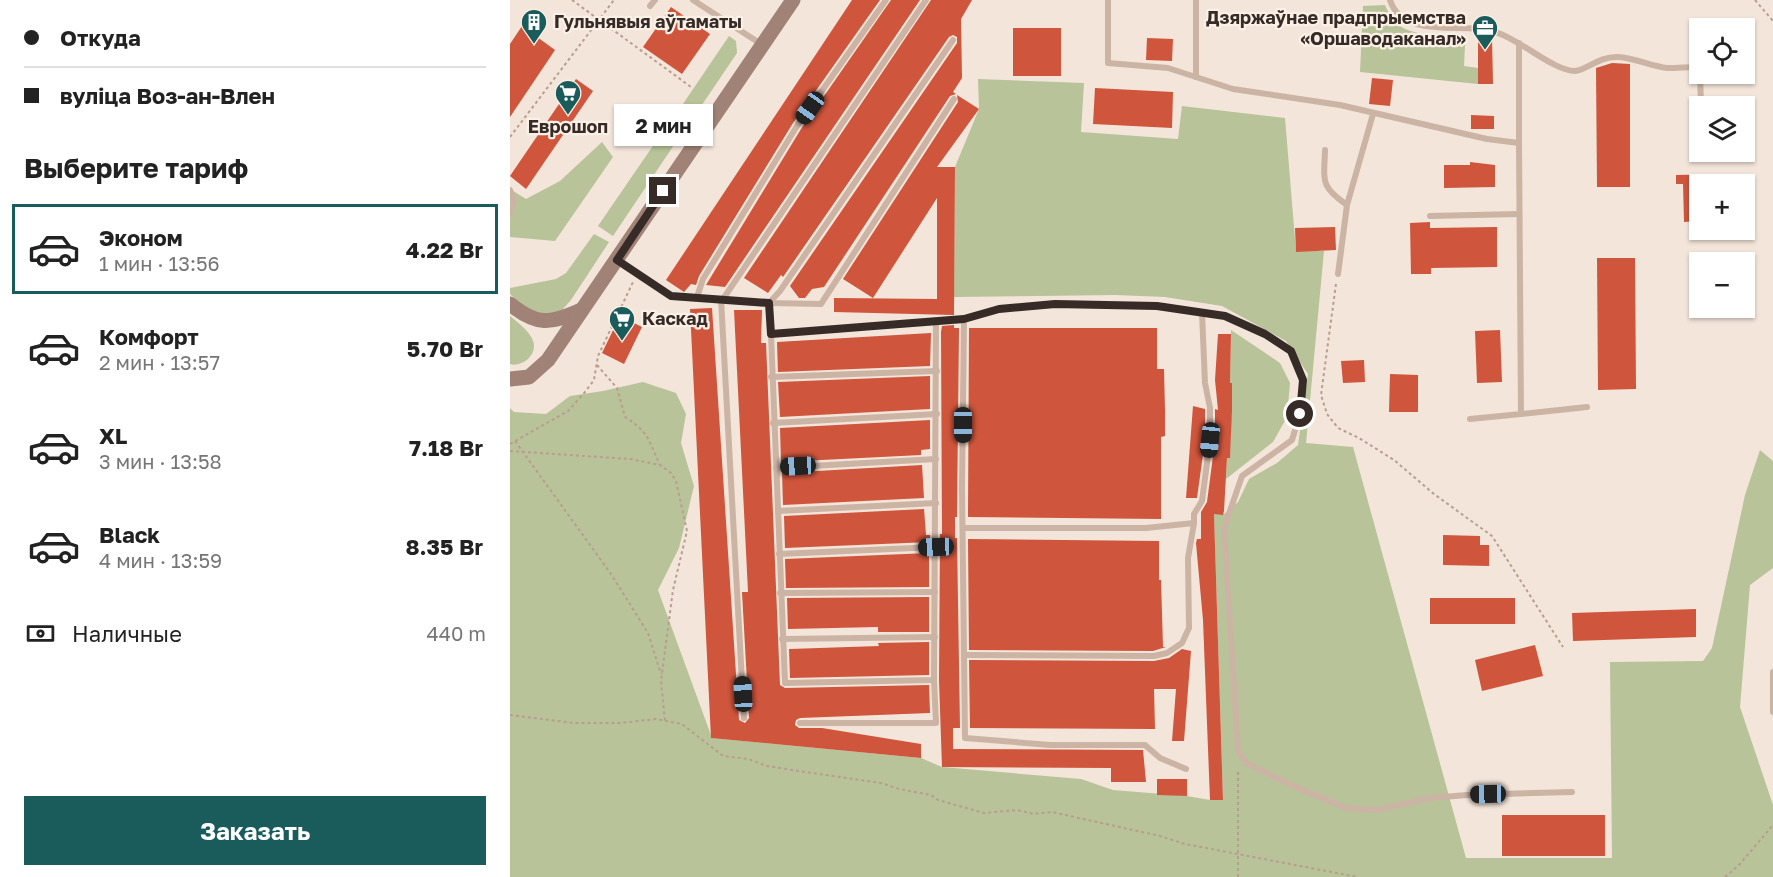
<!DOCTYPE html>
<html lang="ru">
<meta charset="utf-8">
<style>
body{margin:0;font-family:"Golos Text",sans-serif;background:#f6f6f6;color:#222;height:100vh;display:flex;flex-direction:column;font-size:22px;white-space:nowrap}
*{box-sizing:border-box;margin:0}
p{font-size:20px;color:#767676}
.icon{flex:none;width:33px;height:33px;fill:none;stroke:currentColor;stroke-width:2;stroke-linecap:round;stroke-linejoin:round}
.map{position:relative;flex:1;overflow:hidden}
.side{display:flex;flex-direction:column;background:#fff;width:510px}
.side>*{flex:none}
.guide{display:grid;align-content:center;height:132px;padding:0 24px;background:#fff}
.buttons{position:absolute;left:1179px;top:18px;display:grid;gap:12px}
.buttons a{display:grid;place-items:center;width:66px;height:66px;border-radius:0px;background:#fff;box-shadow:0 2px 4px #0004;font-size:30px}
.end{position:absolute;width:27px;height:27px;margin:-14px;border:8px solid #372b27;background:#fff;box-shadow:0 0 0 3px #fff}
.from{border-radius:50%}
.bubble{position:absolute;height:42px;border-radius:0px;background:#fff;box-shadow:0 2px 4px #0004;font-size:20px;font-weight:700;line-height:42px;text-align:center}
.car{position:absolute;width:18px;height:36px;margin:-18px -9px;border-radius:8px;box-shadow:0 0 4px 2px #0007;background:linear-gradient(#222 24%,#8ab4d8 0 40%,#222 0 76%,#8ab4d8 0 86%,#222 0)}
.guide b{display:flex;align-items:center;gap:21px;height:57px;font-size:22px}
.guide b+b{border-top:2px solid #e0e0e0}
.guide i{width:15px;height:15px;background:#222}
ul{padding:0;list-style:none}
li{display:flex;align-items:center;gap:18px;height:90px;margin:0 12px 9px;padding:0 12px;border:3px solid transparent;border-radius:0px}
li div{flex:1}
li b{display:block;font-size:22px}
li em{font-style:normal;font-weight:700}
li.active{border-color:#195c5b}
li>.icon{width:54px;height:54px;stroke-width:1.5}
h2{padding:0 24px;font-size:27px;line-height:72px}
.pay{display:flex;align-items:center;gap:15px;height:66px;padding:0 24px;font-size:22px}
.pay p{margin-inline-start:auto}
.cta{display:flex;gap:12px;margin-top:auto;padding:12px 24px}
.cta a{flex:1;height:69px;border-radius:0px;background:#195c5b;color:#fff;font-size:24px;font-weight:700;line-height:69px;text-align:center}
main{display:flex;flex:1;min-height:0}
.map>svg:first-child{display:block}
.green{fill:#b8c399}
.building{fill:#cf553c}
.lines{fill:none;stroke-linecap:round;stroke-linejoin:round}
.path{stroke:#b89e8f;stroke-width:2;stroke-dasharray:3 3;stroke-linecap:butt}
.service{stroke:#ccb4a5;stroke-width:6}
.secondary{stroke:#a08276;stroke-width:15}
.route{stroke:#372b27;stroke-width:8}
.labels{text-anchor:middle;stroke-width:4.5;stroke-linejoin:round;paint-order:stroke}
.poi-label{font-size:18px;font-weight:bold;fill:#372b27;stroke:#fbf0e6;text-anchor:start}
</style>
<main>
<section class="side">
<div class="guide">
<b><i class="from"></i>Откуда</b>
<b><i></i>вуліца Воз-ан-Влен</b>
</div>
<h2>Выберите тариф</h2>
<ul>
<li class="active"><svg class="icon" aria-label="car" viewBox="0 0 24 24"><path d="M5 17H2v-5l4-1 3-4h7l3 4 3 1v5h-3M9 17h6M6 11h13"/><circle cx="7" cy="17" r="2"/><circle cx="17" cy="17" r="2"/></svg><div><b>Эконом</b><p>1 мин · 13:56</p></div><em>4.22 Br</em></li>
<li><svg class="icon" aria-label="car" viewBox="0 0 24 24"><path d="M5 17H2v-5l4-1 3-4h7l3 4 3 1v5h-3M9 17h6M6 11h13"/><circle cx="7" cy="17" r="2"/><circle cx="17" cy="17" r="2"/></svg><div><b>Комфорт</b><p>2 мин · 13:57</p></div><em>5.70 Br</em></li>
<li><svg class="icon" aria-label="car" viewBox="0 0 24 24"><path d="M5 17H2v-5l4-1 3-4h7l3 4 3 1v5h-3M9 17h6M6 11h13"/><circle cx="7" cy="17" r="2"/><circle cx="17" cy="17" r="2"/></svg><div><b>XL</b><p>3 мин · 13:58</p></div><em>7.18 Br</em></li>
<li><svg class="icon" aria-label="car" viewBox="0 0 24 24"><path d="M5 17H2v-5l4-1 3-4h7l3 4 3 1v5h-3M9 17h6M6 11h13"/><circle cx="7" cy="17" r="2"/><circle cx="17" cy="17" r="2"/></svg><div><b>Black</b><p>4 мин · 13:59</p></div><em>8.35 Br</em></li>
</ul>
<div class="pay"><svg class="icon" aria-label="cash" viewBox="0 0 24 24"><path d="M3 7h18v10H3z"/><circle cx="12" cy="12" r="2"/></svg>Наличные<p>440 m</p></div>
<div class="cta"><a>Заказать</a></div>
</section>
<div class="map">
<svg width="1263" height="877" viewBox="0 0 1263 877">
<rect width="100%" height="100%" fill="#f3e5da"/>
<g class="green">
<path d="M 875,5 C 885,29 898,32 922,35 L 922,42 L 955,45 L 954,66 L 968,68 L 968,84 L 850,72 L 853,6 Z"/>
<polygon points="219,36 226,41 227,53 179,124 173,104"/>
<polygon points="468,79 574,83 571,132 668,139 672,106 775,118 786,251 814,251 796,443 843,447 956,858 1102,858 1100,662 1193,661 1202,648 1235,495 1250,450 1263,461 1263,568 1240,585 1230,707 1263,805 1263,877 0,877 0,408 4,412 36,414 60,396 93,391 133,382 166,393 176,414 171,443 184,486 169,548 148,590 202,738 411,758 432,767 571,779 603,790 677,796 700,800 713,799 704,514 714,514 728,502 739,479 767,463 788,445 798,374 776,341 712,306 655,297 606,295 444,297 445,167 469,109"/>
<polygon points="170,136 103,236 88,226 149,137"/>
<polygon points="92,142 103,157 45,241 0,237 0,189 16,199 50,181"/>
<polygon points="84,234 99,242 61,300 52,310 43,315 18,311 0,294 0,288 46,279 56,273"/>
<path d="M 0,316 C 12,326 35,342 18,359 C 13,363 6,366 0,364 Z"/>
<polygon points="721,330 770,363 780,383 777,417 763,442 716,479 717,458 720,458 722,384 720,383"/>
</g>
<g class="building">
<polygon points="342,0 370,0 283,123 189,276 186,285 181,284 174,292 156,280"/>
<polygon points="381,0 410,0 215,287 196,285 291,129"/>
<polygon points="421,0 462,0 451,19 452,78 443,92 446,94 440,96 314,287 302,289 295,298 289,298 280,286 447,43 447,37 443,35 439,37 273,277 271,275 258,293 234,278"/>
<polygon points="161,7 200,34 172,74 133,47"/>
<polygon points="12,26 45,50 0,117 0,44"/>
<rect x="503" y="28" width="48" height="48"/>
<polygon points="968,35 982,37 983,84 968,84"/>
<polygon points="637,38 663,39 662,61 636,60"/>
<polygon points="1102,63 1120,64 1120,187 1087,187 1086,68"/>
<polygon points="862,78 883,80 880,106 859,104"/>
<polygon points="66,79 83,91 16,189 0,176"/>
<polygon points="585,88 663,92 662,128 583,124"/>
<polygon points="447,95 469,109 427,167 445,167 444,315 324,312 324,298 427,299 427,198 363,298 333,279 448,102"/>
<polygon points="961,115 984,116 984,129 961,129"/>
<polygon points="960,162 985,165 985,187 934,188 934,165 960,165"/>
<polygon points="1222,174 1222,184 1190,184 1188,221 1174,222 1173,184 1166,184 1166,175"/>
<polygon points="920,222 920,228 987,227 987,267 921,268 921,274 901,274 900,223"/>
<polygon points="825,227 826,250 786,252 785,228"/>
<polygon points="1087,258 1125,258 1126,389 1088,390"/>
<polygon points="202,308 229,720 235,723 239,718 232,592 238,592 224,310 252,310 251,343 256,343 270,685 275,688 419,685 420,713 290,718 286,720 285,725 289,728 312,728 411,744 411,758 201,738 180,309"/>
<polygon points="110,316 132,327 114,364 92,353"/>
<polygon points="444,325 444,328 449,328 447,517 445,517 445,538 447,538 450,728 443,728 443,749 633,750 636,782 601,782 601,768 432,767 429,680 430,534 432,534 431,332 432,326"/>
<polygon points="459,328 647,328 647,369 654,369 655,411 655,436 651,437 651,519 458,517"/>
<polygon points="990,330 992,382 967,383 965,331"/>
<polygon points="421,333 420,366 268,372 267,342"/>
<polygon points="708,334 721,334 720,383 722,383 722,410 720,458 717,458 714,511 713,515 704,514 713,800 700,800 693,620 686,543 687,539 691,539 691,512 697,502 705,441 705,409 708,410 705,380"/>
<polygon points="854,360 855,382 833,383 831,361"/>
<polygon points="880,374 908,375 908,412 879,412"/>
<polygon points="420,376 420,409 270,417 268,382"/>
<polygon points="683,406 695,409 695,440 687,498 676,498"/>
<polygon points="420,420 420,449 411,450 411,455 271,462 270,428"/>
<polygon points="412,465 414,498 273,505 272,473"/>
<polygon points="414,509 416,535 420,535 420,542 275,548 274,516"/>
<polygon points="933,535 970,536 970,545 979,545 979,566 933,565"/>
<polygon points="458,539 649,541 649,580 651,580 653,647 656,647 643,651 459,650"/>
<polygon points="419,553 419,587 276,588 275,559"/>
<polygon points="419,597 419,632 368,632 368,627 278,629 277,598"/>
<rect x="920" y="598" width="85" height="26"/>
<polygon points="1186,609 1186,637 1063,641 1062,613"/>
<polygon points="419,642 419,675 280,678 279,649 369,646 368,643"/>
<polygon points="1025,645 1033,676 972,691 965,660"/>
<polygon points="672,649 681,651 674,741 662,741 666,689 644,689 645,729 460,728 459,660 644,661 659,658"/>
<polygon points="647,779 677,779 677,796 647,795"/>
<rect x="992" y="815" width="103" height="41"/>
</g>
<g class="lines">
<g class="path">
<polyline points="62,0 181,87"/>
<polyline points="1245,0 1263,21"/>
<polyline points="0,137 104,0"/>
<polyline points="826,284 811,395 817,414 828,428 849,438 884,460 924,494 982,536 1053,647"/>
<path d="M 87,365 L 107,388 L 115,417 C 140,433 138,440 150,465"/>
<polyline points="5,441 101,574 138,633 151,674"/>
<polyline points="0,444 58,411 75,392 84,380 88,356 123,282"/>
<polyline points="0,451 120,459 150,465 161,473 166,481 177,531 163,590 151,681 155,721"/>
<polyline points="0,715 64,723 110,723 146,719 172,724 213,756 238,759 257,766 282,770 371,783 389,789 421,795 428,800 474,813 507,810 524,814 542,812 650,836 675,844 848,877"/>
<polyline points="728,877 728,769"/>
<polyline points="1215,877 1229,865 1263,825"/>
</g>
<g class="service">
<polyline points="183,0 251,44"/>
<polyline points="598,0 598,63 658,68 723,89 830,105 977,139 1009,143 1009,43"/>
<polyline points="686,0 686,77"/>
<path d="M 880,0 C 892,38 948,24 978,30 C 1006,35 1042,71 1065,71 C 1077,70 1089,56 1108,57 C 1125,58 1141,66 1157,68 C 1168,68 1179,67 1190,67"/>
<polyline points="140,6 145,0"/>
<polyline points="1190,74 1191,106"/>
<path d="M 815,150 C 814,182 810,186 837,205"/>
<polyline points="0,190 4,200 0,214"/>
<polyline points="920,216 1009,214"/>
<polyline points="107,261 161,296 259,303 261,334 454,319 452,488 455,738 540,745 635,745 650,758 676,769"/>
<polyline points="828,274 837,205 863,114"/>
<polyline points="187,297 193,279 287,126 376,0"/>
<polyline points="211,299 234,718"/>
<polyline points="213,299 416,0"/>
<polyline points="259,303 270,291 443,40"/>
<polyline points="259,303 311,304 444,99"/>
<polyline points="454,319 489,309 545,304 647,306 715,316 755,334 781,351 793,380 790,414 782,440 732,476 714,528 728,751 736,763 781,785 836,808 866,810 920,798 957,795 1062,792"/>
<polyline points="261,334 275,683 424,680 426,321"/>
<polyline points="261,377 427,371"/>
<polyline points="1011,414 1077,407"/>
<polyline points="960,419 1011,414 1009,143"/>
<polyline points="263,423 427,414"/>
<polyline points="266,468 426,459"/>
<polyline points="268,511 426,503"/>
<polyline points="684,523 684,514 692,501 700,440 700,408 695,383 692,313"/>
<polyline points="453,528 636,528 684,523 678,558 679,628 672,643 657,653 644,656 454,655"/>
<polyline points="269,554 426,547"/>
<polyline points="270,593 425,592"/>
<polyline points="272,639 425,637"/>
<polyline points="1263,672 1263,712"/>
<polyline points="290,723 426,723 424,680"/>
</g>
<g class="secondary">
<path d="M 0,304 C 27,326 40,324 71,310"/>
<polyline points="0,379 19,377 38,360 283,0"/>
</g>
</g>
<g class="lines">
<polyline class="route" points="153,191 107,260 161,296 259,303 261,334 454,319 489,309 545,304 647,306 715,316 755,334 781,351 793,380 790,414"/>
</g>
<defs>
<g id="building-pin" transform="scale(1.35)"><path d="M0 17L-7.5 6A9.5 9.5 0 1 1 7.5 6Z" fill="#195c5b" stroke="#fbf0e6"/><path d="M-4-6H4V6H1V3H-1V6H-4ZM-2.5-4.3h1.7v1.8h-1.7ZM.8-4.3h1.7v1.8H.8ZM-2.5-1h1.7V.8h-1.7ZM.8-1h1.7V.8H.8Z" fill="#fff"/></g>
<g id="office-pin" transform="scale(1.35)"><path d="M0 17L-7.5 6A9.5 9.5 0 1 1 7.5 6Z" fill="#195c5b" stroke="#fbf0e6"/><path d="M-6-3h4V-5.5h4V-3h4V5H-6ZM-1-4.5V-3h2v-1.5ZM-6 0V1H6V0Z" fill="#fff"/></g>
<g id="supermarket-pin" transform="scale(1.35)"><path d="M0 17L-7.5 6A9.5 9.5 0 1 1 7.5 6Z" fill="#195c5b" stroke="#fbf0e6"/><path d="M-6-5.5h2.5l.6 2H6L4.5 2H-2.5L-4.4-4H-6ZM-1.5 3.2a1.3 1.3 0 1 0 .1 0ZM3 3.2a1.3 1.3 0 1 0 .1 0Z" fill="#fff"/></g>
</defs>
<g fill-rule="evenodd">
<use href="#building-pin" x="24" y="22"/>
<use href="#office-pin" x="975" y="28"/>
<use href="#supermarket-pin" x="58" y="93"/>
<use href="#supermarket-pin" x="112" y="319"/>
</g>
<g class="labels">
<g class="poi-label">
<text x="956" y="24" text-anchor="end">Дзяржаўнае прадпрыемства<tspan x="956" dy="21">«Оршаводаканал»</tspan></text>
<text x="44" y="28">Гульнявыя аўтаматы</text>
<text x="58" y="133" text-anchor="middle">Еврошоп</text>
<text x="132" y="325">Каскад</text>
</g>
</g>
</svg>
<div class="buttons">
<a><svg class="icon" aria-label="locate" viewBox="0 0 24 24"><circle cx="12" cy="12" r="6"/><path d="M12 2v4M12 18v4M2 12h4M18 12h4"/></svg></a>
<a><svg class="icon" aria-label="layers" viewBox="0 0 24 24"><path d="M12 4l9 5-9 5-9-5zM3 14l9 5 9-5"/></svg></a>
<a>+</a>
<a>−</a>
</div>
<i class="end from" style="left:790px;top:414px"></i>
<i class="end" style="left:153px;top:191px"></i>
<div class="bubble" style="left:104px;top:104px;width:99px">2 мин</div>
<i class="car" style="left:300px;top:108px;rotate:215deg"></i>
<i class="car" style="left:453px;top:425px;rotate:180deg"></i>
<i class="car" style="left:700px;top:440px;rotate:186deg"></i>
<i class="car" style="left:288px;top:466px;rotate:267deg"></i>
<i class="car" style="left:426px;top:547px;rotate:268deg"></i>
<i class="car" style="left:233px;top:694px;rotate:357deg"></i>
<i class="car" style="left:978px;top:794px;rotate:269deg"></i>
</div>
</main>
